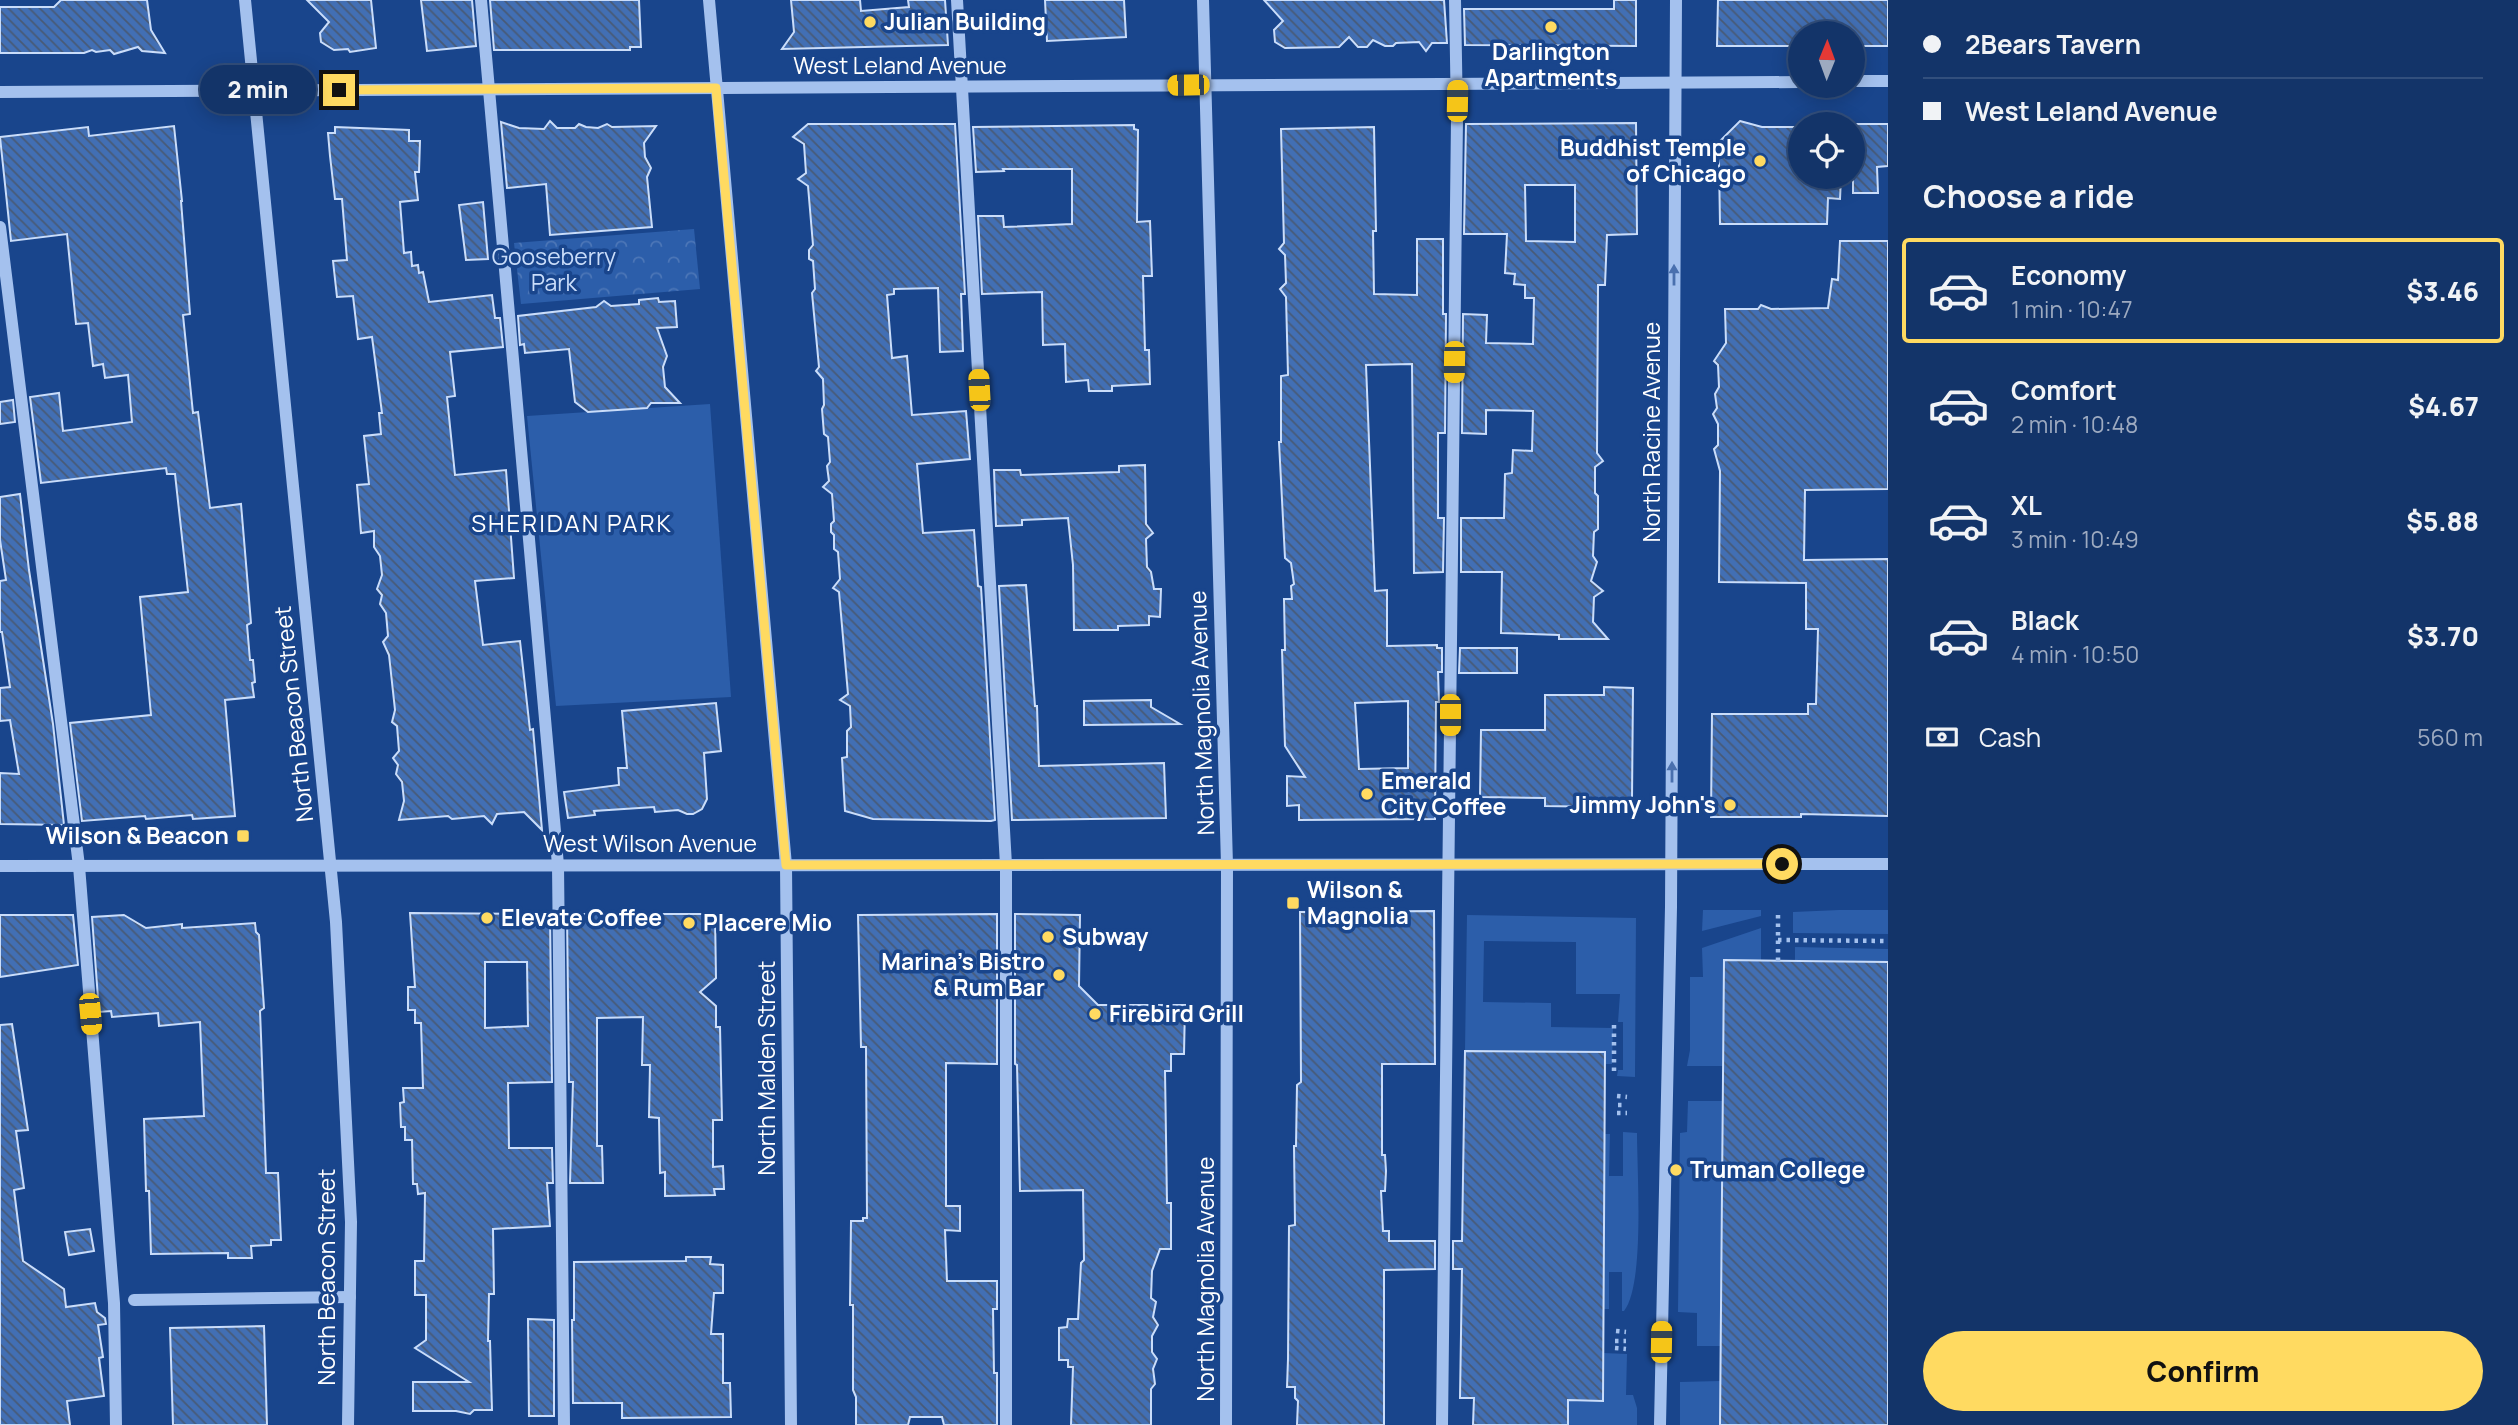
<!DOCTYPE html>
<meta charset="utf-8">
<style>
body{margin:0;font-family:Manrope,sans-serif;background:#203f71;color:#f1f3f6;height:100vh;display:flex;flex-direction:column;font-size:26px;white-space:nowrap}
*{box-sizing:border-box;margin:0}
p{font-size:23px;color:#9daac0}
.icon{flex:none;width:38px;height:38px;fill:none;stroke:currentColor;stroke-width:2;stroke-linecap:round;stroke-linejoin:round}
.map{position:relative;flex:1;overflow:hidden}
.details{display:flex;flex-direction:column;background:#133469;width:630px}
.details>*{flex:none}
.guide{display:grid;align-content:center;height:154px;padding:0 35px;background:#133469}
.needle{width:46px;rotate:1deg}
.fabs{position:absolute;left:1788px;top:21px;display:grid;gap:14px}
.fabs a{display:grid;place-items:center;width:77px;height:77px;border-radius:50%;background:#133469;box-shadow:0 4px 18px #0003,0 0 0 2px #324f7d;font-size:35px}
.end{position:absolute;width:32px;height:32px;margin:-16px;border:9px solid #ffda61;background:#111;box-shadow:0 0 0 4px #111}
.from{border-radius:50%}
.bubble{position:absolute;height:49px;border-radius:24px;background:#133469;box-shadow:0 4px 18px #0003,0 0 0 2px #324f7d;font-size:23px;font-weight:800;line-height:49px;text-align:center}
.car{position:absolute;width:21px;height:42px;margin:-21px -10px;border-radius:9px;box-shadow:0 0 5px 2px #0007;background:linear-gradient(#f5c518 24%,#345 0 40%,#f5c518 0 76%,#345 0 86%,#f5c518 0)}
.guide b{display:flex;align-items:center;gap:24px;height:66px;font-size:26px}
.guide b+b{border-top:2px solid #324f7d}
.guide i{width:18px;height:18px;background:#f1f3f6}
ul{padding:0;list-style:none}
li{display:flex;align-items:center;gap:21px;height:105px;margin:0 14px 10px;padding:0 21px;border:4px solid transparent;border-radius:7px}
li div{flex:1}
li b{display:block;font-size:26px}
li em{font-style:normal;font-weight:800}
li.active{border-color:#ffda61}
li>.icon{width:63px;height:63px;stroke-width:1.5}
h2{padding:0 35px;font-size:32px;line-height:84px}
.pay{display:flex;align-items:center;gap:18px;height:77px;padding:0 35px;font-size:26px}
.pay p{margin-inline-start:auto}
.button{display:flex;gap:14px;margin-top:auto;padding:14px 35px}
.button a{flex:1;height:80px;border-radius:42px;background:#ffda61;color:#111;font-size:28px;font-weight:800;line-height:80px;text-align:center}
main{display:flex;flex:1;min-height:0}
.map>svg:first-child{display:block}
.grass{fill:#2c5eaa}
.forest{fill:url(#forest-crowns)}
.building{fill:url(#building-back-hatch);stroke:#caddfa;stroke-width:2;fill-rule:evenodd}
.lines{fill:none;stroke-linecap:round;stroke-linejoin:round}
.path{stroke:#a4c1ee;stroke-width:4.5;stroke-dasharray:3.5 5;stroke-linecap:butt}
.minor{stroke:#a4c1ee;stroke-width:12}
.oneway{fill:#4a70ae}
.route{stroke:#ffda61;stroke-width:9}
.poi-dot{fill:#ffda61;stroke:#19458c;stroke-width:2.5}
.labels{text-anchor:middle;stroke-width:7;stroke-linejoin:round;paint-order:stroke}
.poi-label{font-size:23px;font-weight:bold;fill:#fff;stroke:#19458c;text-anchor:start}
.street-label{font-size:23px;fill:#fff;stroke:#19458c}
.park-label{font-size:23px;fill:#caddfa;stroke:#19458c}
.neighbourhood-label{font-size:24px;letter-spacing:2px;fill:#fff;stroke:#19458c}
</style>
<main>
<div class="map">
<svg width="1888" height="1425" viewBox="0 0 1888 1425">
<defs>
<pattern id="forest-crowns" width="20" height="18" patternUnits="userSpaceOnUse" patternTransform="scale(1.75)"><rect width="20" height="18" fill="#2c5eaa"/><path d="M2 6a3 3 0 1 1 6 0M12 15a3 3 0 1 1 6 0" fill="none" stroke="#4c76b7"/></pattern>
<pattern id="building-back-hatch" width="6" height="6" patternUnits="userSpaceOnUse" patternTransform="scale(1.75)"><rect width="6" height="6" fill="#426fb4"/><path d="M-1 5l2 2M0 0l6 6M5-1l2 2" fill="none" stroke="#485a76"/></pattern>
</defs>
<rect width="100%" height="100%" fill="#19458c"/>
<g class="grass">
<polygon points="710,404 731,697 556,706 527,416"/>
<polygon points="1703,910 1761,910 1761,916 1702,931"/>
<polygon points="1839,910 1888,910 1888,934 1793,933 1793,912"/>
<polygon points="1467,915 1636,918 1635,1077 1617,1076 1618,1070 1623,1070 1623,1022 1618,1022 1620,994 1576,994 1576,942 1484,941 1483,1002 1551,1003 1551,1027 1613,1028 1612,1064 1605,1064 1605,1052 1465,1051"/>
<polygon points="1761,928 1761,960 1724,960 1724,1066 1687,1066 1690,1050 1690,977 1703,977 1702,948"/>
<polygon points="1795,947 1888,949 1888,962 1795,961"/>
<polygon points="1688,1101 1723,1101 1721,1346 1697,1346 1697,1313 1678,1312 1680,1133 1687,1132"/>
<path d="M 1623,1132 L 1637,1133 C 1637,1171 1645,1285 1624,1311 L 1622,1311 L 1622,1272 L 1609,1272 L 1609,1309 L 1604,1309 L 1605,1134 L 1610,1134 L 1609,1176 L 1623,1176 Z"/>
<polygon points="1603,1353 1627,1354 1626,1395 1633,1395 1637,1408 1637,1425 1568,1425 1568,1400 1603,1401"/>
<polygon points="1720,1381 1720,1425 1680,1425 1680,1382"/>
</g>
<polygon class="forest" points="694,229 700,289 521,304 514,243"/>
<g class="building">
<polygon points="61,0 147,0 151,30 165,53 142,51 138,47 114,54 110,50 96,52 92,50 84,53 0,53 0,7 54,7"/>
<polygon points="307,0 371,0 376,48 350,52 348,49 334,50 321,42 320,33 329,22"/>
<polygon points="421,0 472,0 476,46 427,51"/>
<polygon points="490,0 639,0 641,47 630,47 630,50 494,50"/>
<polygon points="791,0 860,0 861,11 909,7 908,0 945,0 948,45 782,49 794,32"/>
<polygon points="1045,0 1124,0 1126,37 1047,41"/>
<polygon points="1264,0 1444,0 1447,43 1432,43 1426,51 1419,42 1396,43 1393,46 1385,46 1373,40 1367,47 1358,47 1349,37 1339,47 1285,48 1275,42 1274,30 1283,21"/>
<polygon points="1614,0 1636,0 1636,46 1465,45 1464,9 1614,9"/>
<polygon points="1718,0 1888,0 1888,46 1853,46 1853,33 1801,33 1801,46 1717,46"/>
<polygon points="550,121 557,128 575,128 579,124 586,127 598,128 607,124 612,127 656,126 644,143 645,157 651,168 647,177 652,227 550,235 546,184 507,188 501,122 519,128 544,129"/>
<polygon points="1740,121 1762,127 1801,127 1801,177 1841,177 1840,199 1828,198 1827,224 1720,224 1719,163 1715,146"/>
<path d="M 1636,123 L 1637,234 L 1607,235 L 1605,285 L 1598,285 L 1597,453 L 1603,461 L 1595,467 L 1595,493 L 1598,496 L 1598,529 L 1594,532 L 1593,556 L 1597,562 L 1591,581 L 1603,591 L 1594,597 L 1593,622 L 1608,639 L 1559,639 L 1559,635 L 1501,633 L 1502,572 L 1461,572 L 1461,518 L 1504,518 L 1505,474 L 1512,473 L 1513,450 L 1532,451 L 1533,411 L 1486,410 L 1486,434 L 1462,433 L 1463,314 L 1487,315 L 1486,343 L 1533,344 L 1534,298 L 1525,298 L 1525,285 L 1514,284 L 1515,274 L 1505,273 L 1507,234 L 1464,234 L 1466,124 ZM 1525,185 L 1575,185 L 1575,242 L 1526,241 Z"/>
<polygon points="808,124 955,124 965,294 961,294 963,351 940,352 938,288 894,289 894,294 887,295 892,358 907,356 912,415 966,411 970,459 917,464 923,533 974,530 978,586 981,587 995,820 991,821 873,819 845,811 842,758 847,757 847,731 851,727 850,706 840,700 848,694 839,592 833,588 840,579 838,552 834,549 834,535 831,532 831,524 834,521 832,494 823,487 829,481 827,466 830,462 828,437 824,434 822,409 824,405 823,379 816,371 819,367 812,293 815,289 813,261 809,259 809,250 813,245 808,186 798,179 806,173 804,144 793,137"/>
<polygon points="1853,124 1888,124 1888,166 1877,167 1878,193 1853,193"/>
<polygon points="1134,125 1134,129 1138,130 1137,222 1150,221 1152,276 1143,276 1145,350 1149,350 1150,384 1112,386 1112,391 1089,391 1088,380 1066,382 1065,344 1043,345 1042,292 982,294 978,216 1003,216 1004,227 1072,224 1072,169 1003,169 1004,171 976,172 973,127"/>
<polygon points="174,126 182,201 181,201 190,314 183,315 193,413 198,412 210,508 241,504 251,623 247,625 250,660 253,660 255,682 252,683 254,697 225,700 235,816 193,819 192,815 146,819 145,816 82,821 70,723 151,715 140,597 188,592 175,474 167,474 166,468 41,483 30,397 59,393 63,431 132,422 128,375 105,378 103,364 93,366 88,323 76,324 67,234 11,241 0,137 88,127 89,136"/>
<polygon points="335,127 409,130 409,141 420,141 419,172 415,172 418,200 400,202 404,253 411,252 412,266 418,265 419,273 423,272 429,302 492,295 495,318 500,318 503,347 450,352 455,396 447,397 455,475 506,470 514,578 475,581 483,645 520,641 530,730 533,729 542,830 524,812 497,814 492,824 484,816 452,819 448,816 399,820 404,801 402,782 396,774 398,765 393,758 399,751 397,726 392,722 395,710 389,655 383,642 388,636 386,613 380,604 382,595 377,589 382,575 380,556 374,547 374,531 361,533 357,485 369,484 364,436 381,434 379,413 382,413 372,337 358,339 353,296 337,297 333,261 347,260 342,199 335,199 330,156 328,133 335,133"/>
<path d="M 1374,127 L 1376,231 L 1373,231 L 1374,294 L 1417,295 L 1417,239 L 1443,239 L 1443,314 L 1446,314 L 1445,433 L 1438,433 L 1438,518 L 1444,518 L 1443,572 L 1414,573 L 1412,364 L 1366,365 L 1375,591 L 1387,590 L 1387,646 L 1437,645 L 1437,648 L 1442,648 L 1442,672 L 1438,672 L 1439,702 L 1436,702 L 1435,819 L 1299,820 L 1299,805 L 1287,806 L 1287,776 L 1305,777 L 1285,746 L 1282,650 L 1285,650 L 1284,599 L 1292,599 L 1291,586 L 1294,584 L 1291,563 L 1285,558 L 1279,442 L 1281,442 L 1281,376 L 1288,375 L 1286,297 L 1280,289 L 1286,283 L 1285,255 L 1279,249 L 1284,243 L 1281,129 ZM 1408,701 L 1408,768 L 1359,769 L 1355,703 Z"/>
<polygon points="483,202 488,259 466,260 459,205"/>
<polygon points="1840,241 1888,241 1888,489 1805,490 1804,560 1888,559 1888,816 1801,814 1801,817 1711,817 1712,714 1808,714 1808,704 1816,704 1818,629 1806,629 1806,583 1719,582 1720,471 1714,449 1718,445 1718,424 1713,414 1717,408 1715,394 1719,387 1718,365 1714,361 1726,343 1725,309 1758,309 1761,305 1771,309 1828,308 1832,279 1838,280"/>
<polygon points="658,298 659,302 675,301 677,327 657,328 667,356 663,367 665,387 680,403 651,403 647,408 588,412 575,402 569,349 525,353 524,344 520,345 518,316 596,307 604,301 611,306 639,304 639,300"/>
<polygon points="13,400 15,422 0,424 0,402"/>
<polygon points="1145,465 1146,524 1153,533 1146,539 1147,567 1151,572 1154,589 1161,589 1160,617 1149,616 1149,625 1118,626 1118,630 1074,630 1073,565 1068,518 1022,520 1022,525 996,526 994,470 1020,470 1021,475 1119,472 1119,466"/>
<polygon points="20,494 29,570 53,724 64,825 0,824 0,773 19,774 10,720 0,721 0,688 10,687 2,632 0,632 0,581 6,580 0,540 0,497"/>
<polygon points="1026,585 1035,706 1037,706 1039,766 1164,763 1166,818 1012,820 999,586"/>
<polygon points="1460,648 1517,648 1517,673 1459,673"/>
<polygon points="1604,687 1633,688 1632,799 1604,799 1604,807 1545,806 1545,798 1480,797 1481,730 1545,730 1545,695 1604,695"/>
<polygon points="1151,700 1151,707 1180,724 1084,725 1084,701"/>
<polygon points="716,703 721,751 704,753 707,799 702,809 693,814 687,814 678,810 655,812 654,807 594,811 595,815 568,818 564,792 619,785 618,768 627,768 622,711"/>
<polygon points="1434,911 1435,1064 1382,1064 1382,1155 1385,1155 1386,1171 1385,1191 1381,1191 1383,1231 1389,1231 1389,1241 1435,1241 1435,1269 1384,1270 1384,1425 1297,1425 1298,1401 1295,1398 1295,1387 1287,1387 1288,1359 1289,1226 1295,1225 1294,1146 1296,1146 1297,1085 1301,1082 1300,912"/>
<path d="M 410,913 L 550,914 L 552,1082 L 508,1083 L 509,1148 L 552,1148 L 553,1183 L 547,1183 L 550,1226 L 493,1229 L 494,1294 L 489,1294 L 488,1341 L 490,1341 L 492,1410 L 474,1410 L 470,1414 L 456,1411 L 413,1411 L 413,1382 L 469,1382 L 415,1348 L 426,1340 L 426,1295 L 415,1295 L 415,1261 L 424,1261 L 425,1193 L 418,1194 L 417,1184 L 413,1184 L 412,1140 L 405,1140 L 405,1127 L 401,1127 L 400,1103 L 404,1102 L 403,1088 L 423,1088 L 421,1023 L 415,1023 L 415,1010 L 408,1010 L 408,987 L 415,987 ZM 485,962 L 527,962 L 528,1026 L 485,1028 Z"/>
<polygon points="567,914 715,914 716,978 700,992 716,1006 716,1027 720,1027 722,1120 713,1120 713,1167 723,1166 724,1189 714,1189 715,1195 665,1196 665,1172 660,1173 659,1118 649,1117 650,1065 642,1065 643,1017 597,1018 597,1146 602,1146 603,1183 570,1183 573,1082 569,1082"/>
<polygon points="997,914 997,1064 946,1063 946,1206 960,1206 960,1231 945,1230 947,1281 997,1281 997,1309 993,1309 994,1373 997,1373 997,1425 944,1425 942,1417 910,1417 908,1425 856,1425 856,1397 853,1390 853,1305 850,1305 851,1221 863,1221 863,1218 867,1218 866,1047 861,1047 858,915"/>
<polygon points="1015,914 1080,915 1079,986 1098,1005 1185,1005 1184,1054 1171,1054 1171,1071 1165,1071 1167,1203 1171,1203 1171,1249 1160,1249 1152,1271 1151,1298 1156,1302 1153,1317 1158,1325 1152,1336 1152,1352 1157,1359 1153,1369 1155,1384 1151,1389 1151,1425 1071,1425 1073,1367 1068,1367 1068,1360 1059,1360 1059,1328 1067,1327 1068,1319 1078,1319 1081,1263 1084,1260 1083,1190 1020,1191 1017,1065 1015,1064"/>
<polygon points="0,915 73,915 78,965 0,977"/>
<polygon points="124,915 146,928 182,924 182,928 255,923 256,932 259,935 264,1008 260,1011 261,1036 266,1173 278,1173 281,1240 271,1240 271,1245 251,1246 252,1258 228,1258 228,1253 151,1254 149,1191 146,1191 144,1119 204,1116 200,1022 159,1026 158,1013 112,1017 111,1011 99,1012 92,917"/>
<polygon points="1724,960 1888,962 1888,1425 1720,1425"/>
<polygon points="12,1024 28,1130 16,1131 24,1188 14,1190 23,1261 64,1289 66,1307 95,1303 97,1312 105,1318 106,1324 98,1325 103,1357 99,1358 104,1396 67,1401 70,1425 0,1425 0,1025"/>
<polygon points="1465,1051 1605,1052 1603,1401 1568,1400 1568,1425 1473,1425 1474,1398 1460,1398 1462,1269 1453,1269 1453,1241 1462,1241"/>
<polygon points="90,1229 94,1251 69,1255 65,1232"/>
<polygon points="686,1257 711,1257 710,1264 723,1265 723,1293 714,1293 711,1334 723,1334 723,1383 730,1383 731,1417 622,1418 622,1403 573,1403 572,1320 574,1320 574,1262 686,1261"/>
<polygon points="528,1319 554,1320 554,1416 529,1416"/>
<polygon points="264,1326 267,1425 173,1425 170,1328"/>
</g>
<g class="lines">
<g class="path">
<polyline points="1778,915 1778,961"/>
<polyline points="1778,940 1888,941"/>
<polyline points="1614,1025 1614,1076"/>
<polyline points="1617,1096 1627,1097"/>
<polyline points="1618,1105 1626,1105"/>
<polyline points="1617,1113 1627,1113"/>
<polyline points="1616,1331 1626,1332"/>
<polyline points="1615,1341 1626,1341"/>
<polyline points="1615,1348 1626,1349"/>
</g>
<g class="minor">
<polyline points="245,0 336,922 351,1222 348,1425"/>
<polyline points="481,0 558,865 564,1425"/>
<polyline points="709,0 786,865 791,1425"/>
<polyline points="957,0 1006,865 1006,1425"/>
<polyline points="1203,0 1227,865 1226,1425"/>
<polyline points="1853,81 1888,81"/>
<polyline points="0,92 1801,82"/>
<polyline points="0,227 79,866 114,1303 116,1425"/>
<polyline points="0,866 1888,864"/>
<polyline points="134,1300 350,1297"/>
<polyline points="1442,1425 1457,118 1455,0"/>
<polyline points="1660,1425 1671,907 1676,0"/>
</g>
</g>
<defs><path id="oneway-solid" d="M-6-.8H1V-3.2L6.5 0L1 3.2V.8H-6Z" transform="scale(1.75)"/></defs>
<g class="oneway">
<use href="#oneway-solid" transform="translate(1674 275) rotate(-90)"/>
<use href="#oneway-solid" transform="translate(1672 772) rotate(-90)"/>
</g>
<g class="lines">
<polyline class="route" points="339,90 716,88 786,865 1782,864"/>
</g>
<g class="poi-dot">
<circle cx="870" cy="22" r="7"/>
<circle cx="1551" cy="27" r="7"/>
<circle cx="1760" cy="161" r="7"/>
<circle cx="1367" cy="794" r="7"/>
<circle cx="1730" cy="805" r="7"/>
<rect x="236" y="829" width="14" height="14" rx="3.5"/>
<rect x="1286" y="896" width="14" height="14" rx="3.5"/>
<circle cx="487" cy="918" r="7"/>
<circle cx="689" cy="923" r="7"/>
<circle cx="1048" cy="937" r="7"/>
<circle cx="1059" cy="975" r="7"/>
<circle cx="1095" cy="1014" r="7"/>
<circle cx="1676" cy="1170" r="7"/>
</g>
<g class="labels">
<g class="poi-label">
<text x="884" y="30">Julian Building</text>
<text x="1551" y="60" text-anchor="middle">Darlington<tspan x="1551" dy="26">Apartments</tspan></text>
<text x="1746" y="156" text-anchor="end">Buddhist Temple<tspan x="1746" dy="26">of Chicago</tspan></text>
<text x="1381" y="789">Emerald<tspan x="1381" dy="26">City Coffee</tspan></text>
<text x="1716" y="813" text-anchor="end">Jimmy John's</text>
<text x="229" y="844" text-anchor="end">Wilson &amp; Beacon</text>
<text x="1307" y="898">Wilson &amp;<tspan x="1307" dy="26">Magnolia</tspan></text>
<text x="501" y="926">Elevate Coffee</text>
<text x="703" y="931">Placere Mio</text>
<text x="1062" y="945">Subway</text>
<text x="1045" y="970" text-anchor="end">Marina's Bistro<tspan x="1045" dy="26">&amp; Rum Bar</tspan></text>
<text x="1109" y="1022">Firebird Grill</text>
<text x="1690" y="1178">Truman College</text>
</g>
<g class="street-label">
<text x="900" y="74">West Leland Avenue</text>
<text transform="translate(1652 432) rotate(-90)" y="8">North Racine Avenue</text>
<text transform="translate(1202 713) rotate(-92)" y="8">North Magnolia Avenue</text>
<text transform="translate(294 714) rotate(-96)" y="8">North Beacon Street</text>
<text x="650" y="852">West Wilson Avenue</text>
<text transform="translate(767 1068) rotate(-90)" y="8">North Malden Street</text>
<text transform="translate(327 1277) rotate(-90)" y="8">North Beacon Street</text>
<text transform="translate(1206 1279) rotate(-90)" y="8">North Magnolia Avenue</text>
</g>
<g class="park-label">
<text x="554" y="265">Gooseberry<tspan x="554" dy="26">Park</tspan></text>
</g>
<g class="neighbourhood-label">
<text x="572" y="532">SHERIDAN PARK</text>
</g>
</g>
</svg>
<div class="fabs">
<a><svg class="needle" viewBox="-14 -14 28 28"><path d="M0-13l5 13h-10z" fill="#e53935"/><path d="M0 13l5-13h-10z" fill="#9daac0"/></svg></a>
<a><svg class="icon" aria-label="locate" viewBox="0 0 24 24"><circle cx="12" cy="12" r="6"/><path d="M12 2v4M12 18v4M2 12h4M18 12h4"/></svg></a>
</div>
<i class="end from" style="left:1782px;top:864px"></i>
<i class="end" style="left:339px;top:90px"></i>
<div class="bubble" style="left:200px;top:65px;width:116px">2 min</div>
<i class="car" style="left:1188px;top:85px;rotate:269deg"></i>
<i class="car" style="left:1457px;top:101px;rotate:1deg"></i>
<i class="car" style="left:1454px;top:362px;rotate:181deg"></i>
<i class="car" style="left:979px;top:390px;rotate:357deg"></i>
<i class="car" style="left:1450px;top:715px;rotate:180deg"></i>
<i class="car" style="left:90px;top:1014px;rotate:175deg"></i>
<i class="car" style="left:1661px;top:1342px;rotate:1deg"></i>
</div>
<section class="details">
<div class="guide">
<b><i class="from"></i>2Bears Tavern</b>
<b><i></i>West Leland Avenue</b>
</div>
<h2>Choose a ride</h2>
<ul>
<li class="active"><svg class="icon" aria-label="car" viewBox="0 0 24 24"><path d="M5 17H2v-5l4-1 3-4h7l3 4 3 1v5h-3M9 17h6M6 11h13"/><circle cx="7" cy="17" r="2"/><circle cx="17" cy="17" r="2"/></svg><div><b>Economy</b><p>1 min · 10:47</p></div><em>$3.46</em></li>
<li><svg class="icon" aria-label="car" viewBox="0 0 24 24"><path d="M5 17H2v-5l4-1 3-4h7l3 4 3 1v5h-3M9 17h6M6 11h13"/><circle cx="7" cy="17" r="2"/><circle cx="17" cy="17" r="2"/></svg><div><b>Comfort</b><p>2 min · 10:48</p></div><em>$4.67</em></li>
<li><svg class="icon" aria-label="car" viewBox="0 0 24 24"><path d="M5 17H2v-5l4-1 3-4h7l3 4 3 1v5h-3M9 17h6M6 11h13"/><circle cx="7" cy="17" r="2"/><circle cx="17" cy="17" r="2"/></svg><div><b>XL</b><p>3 min · 10:49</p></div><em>$5.88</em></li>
<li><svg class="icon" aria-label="car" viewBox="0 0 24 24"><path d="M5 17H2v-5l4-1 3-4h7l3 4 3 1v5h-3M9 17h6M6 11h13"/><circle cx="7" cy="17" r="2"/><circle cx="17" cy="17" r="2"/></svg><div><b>Black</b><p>4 min · 10:50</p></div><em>$3.70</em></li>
</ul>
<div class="pay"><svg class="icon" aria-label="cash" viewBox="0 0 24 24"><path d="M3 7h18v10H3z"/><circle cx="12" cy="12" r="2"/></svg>Cash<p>560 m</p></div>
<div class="button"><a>Confirm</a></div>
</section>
</main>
